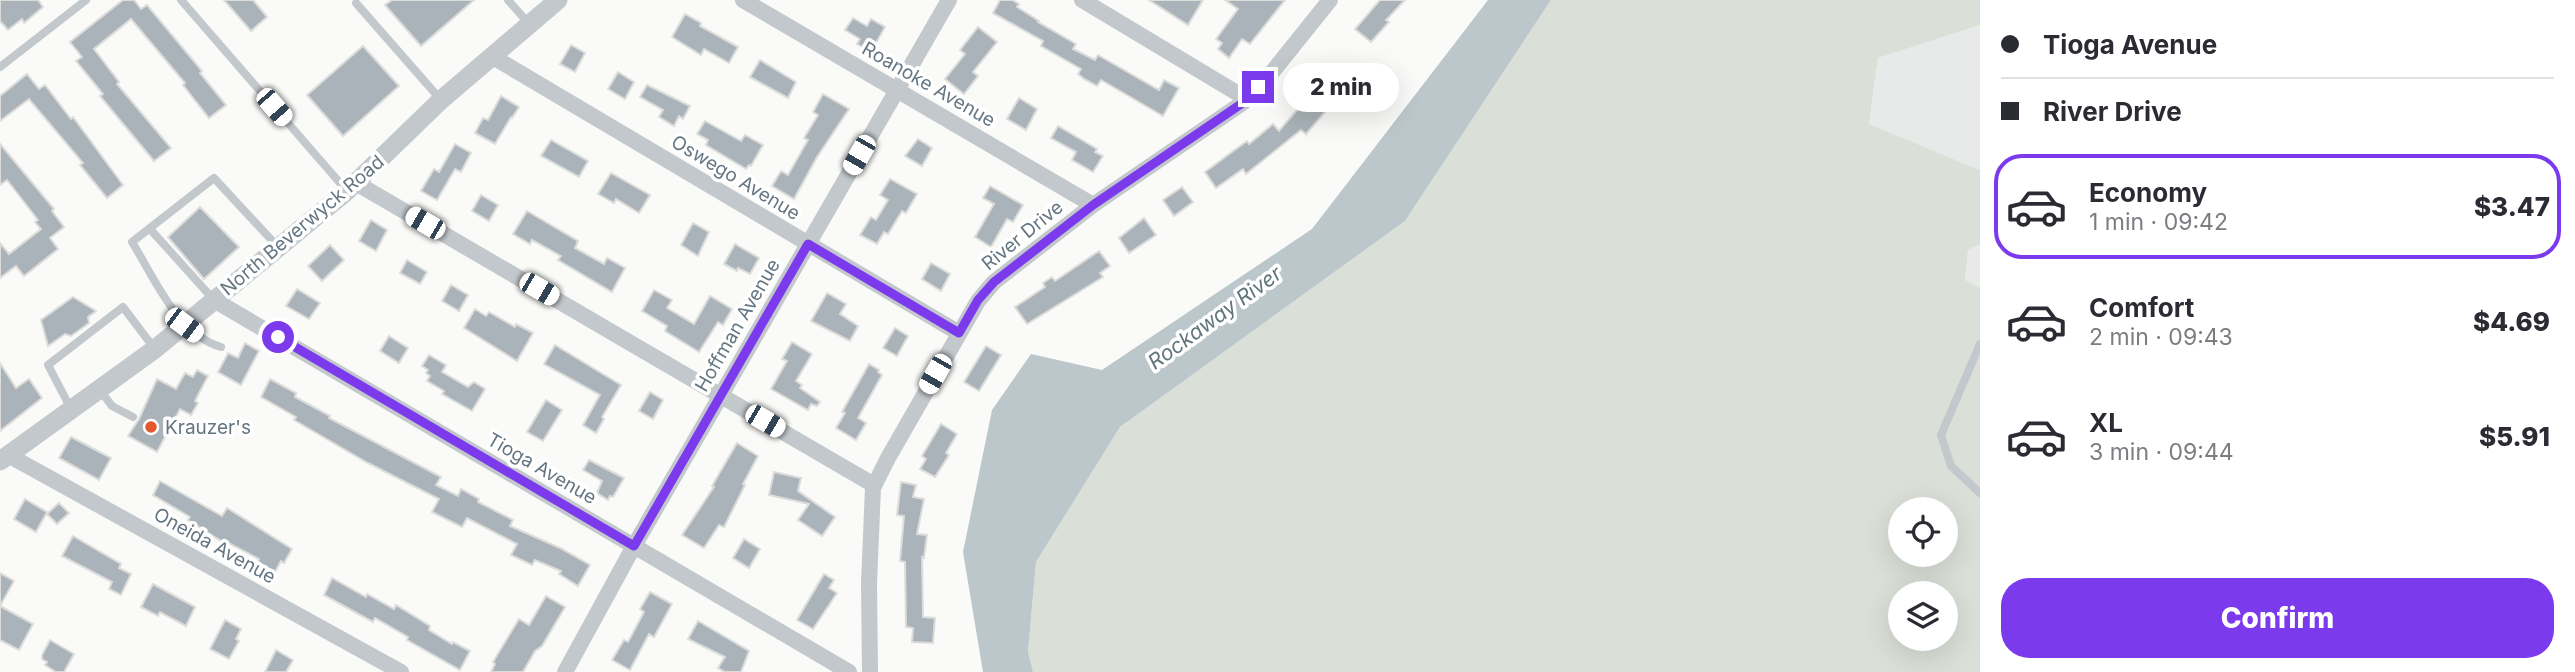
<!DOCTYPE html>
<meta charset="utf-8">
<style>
body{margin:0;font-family:Inter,sans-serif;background:#f7f7f7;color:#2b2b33;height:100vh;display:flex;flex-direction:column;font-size:26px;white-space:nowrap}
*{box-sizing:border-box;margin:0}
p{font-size:23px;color:#7c7c81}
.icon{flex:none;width:38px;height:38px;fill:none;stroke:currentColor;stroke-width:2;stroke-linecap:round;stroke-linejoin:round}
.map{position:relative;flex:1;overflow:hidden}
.panel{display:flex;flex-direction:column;background:#fff;width:595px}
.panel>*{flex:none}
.top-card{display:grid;align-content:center;height:154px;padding:0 21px;background:#fff}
.tools{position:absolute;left:1888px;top:497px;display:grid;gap:14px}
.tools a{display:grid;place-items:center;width:70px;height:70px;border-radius:50%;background:#fff;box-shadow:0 7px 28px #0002;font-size:35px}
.end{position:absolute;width:32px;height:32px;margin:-16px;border:9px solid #7c3aed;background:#fff;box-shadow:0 0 0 4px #fff}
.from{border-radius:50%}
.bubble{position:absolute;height:49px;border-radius:24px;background:#fff;box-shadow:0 7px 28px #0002;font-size:23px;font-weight:800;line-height:49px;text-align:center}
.car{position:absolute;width:21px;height:42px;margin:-21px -10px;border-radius:9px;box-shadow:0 0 5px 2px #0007;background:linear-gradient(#fff 24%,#345 0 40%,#fff 0 76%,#345 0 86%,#fff 0)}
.top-card b{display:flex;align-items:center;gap:24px;height:66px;font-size:26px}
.top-card b+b{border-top:2px solid #e1e1e2}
.top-card i{width:18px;height:18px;background:#2b2b33}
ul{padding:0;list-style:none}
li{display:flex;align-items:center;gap:21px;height:105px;margin:0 14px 10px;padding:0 7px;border:4px solid transparent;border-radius:28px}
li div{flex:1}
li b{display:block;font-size:26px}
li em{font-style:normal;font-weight:800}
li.on{border-color:#7c3aed}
li>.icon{width:63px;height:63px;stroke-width:1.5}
.action{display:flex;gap:14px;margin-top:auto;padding:14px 21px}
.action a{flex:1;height:80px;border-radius:28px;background:#7c3aed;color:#fff;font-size:28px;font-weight:800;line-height:80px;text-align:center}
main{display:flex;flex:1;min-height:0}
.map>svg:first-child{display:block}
.built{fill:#e8e9e9}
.green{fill:#dadfd7;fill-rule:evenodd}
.water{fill:#bbc7cb}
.building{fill:#aab3b9;stroke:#dcdcda;stroke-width:2}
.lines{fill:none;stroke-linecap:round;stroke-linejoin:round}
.service{stroke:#c3c8cc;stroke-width:8}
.minor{stroke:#c3c8cc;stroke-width:16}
.tertiary{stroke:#c3c8cc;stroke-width:19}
.route{stroke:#7c3aed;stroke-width:9}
.poi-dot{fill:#e4572e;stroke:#fff;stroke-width:2.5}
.labels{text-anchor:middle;stroke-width:7;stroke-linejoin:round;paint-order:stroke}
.street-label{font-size:19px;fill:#657683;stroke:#fff}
.poi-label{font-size:19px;fill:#657683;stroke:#fff;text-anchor:start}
.water-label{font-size:21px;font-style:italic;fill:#60757c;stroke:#fff}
</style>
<main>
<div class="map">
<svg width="1980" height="672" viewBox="0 0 1980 672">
<rect width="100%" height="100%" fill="#fafaf8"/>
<g class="built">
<polygon points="1980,25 1980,170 1869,124 1878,58"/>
<polygon points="1980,244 1980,288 1965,281 1968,250"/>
</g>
<path class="green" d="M 1551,0 L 1980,0 L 1980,25 L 1878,58 L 1869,124 L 1980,170 L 1980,244 L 1968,250 L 1965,280 L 1980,288 L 1980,672 L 1033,672 L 1028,652 L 1036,562 L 1120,427 L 1405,221 ZM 1900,509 L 1946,509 L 1946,555 L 1900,555 ZM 1900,593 L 1946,593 L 1946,639 L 1900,639 Z"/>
<polygon class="water" points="1488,0 1551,0 1405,221 1120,427 1036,562 1028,652 1033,672 983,672 963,552 992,410 1031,354 1102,370 1312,229"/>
<g class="building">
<polygon points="0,0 38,0 43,7 24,23 22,19 8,30 0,21"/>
<polygon points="123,0 134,0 141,9 147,5 202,71 200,73 226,105 209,118 183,85 185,83 131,19 94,49 119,82 117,84 171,148 154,161 100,96 103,94 76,61 82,57 70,42"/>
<polygon points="224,0 253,0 267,17 251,31"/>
<polygon points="392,0 474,0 421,46 385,5"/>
<polygon points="1000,0 1012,0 1019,4 1017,7 1039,21 1038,22 1076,44 1073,49 1095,60 1098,55 1159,90 1164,80 1179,88 1163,116 1101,80 1097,86 1084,79 1078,74 1081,69 1041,46 1043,41 993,13"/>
<polygon points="1149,0 1203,0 1188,25"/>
<polygon points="1225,0 1285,0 1250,44 1242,39 1229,58 1218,49 1222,43 1216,39 1238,9"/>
<polygon points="1380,0 1405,0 1386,20 1389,22 1371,42 1355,29"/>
<polygon points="685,14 701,23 700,26 738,47 729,63 704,49 701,55 672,37"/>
<polygon points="853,18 867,26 871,19 885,27 871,52 857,44 860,39 845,30"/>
<polygon points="978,27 997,42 973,72 978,76 964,94 945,79 965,54 960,50"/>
<polygon points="571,45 585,53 575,72 560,64"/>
<polygon points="363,46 399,86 343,136 307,95"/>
<polygon points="760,60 796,82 788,98 750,77"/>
<polygon points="618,72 634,82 625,99 608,89"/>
<polygon points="27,74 39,89 45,85 71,119 73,117 123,185 107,198 80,165 83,163 29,99 0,121 0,96"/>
<polygon points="647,85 690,106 683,119 679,116 674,126 659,117 663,110 640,97"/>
<polygon points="823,94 849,109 817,157 794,199 772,186 781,171 788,175 808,140 804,138 818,115 813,112"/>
<polygon points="501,96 519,107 512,118 511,117 495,144 475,133 483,118 488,120"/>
<polygon points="1308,97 1325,112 1306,134 1301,130 1246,174 1243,169 1216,188 1205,172 1247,141 1249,144 1273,124 1279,131"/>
<polygon points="1019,98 1037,109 1026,130 1007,119"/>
<polygon points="705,121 741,141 745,135 763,145 751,166 749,165 746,169 706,145 708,140 697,134"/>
<polygon points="1058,126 1097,149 1095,152 1103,156 1093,172 1072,160 1076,152 1051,138"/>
<polygon points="918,139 932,148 922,166 905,156"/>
<polygon points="551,140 588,161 579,177 541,156"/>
<polygon points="0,144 54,209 52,211 64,227 50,238 58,249 24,276 16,266 0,278 0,243 9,254 41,229 35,222 38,220 7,180 0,185"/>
<polygon points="455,144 471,153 461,172 455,169 437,200 421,191 434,169 439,172"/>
<polygon points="611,173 650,195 639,213 616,199 614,203 598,194"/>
<polygon points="890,179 917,194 906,213 902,211 888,234 884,232 877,244 860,235 871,217 876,220 888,200 880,195"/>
<polygon points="990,186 1023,205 1013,222 1007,219 991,247 975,237 994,204 983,198"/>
<polygon points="1182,187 1193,202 1174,216 1163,200"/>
<polygon points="481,195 498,205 489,221 472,211"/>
<polygon points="200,207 239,247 204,279 168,237"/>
<polygon points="527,211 578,241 575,248 604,264 607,258 625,268 612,292 558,260 561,256 532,240 530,244 513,234"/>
<polygon points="1144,218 1156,235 1129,253 1119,238"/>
<polygon points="371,220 387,230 376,251 359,241"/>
<polygon points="693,223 709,232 698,256 681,245"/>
<polygon points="735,244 759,258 750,274 738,268 737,271 724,264"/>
<polygon points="330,245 344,260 322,281 308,266"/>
<polygon points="1099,251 1110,266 1100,273 1103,277 1027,324 1015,307 1045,287 1043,283 1052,277 1055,281"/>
<polygon points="407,260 427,272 420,284 400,273"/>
<polygon points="931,263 950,274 941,291 922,279"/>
<polygon points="451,285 468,295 459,311 442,301"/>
<polygon points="297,289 320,303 309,319 286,306"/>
<polygon points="654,290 672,300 667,308 694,324 710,296 732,309 723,325 718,322 699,352 665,331 667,326 642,311"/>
<polygon points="827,293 846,304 840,314 858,326 850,341 811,321"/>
<polygon points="73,297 96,311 88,317 89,323 71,336 65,334 48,346 41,320"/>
<polygon points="475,309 486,316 489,312 515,327 516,324 533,333 517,361 464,328"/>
<polygon points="895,328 908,336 897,356 883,348"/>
<polygon points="389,336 408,348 399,363 380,351"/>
<polygon points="792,342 812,354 796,381 802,385 800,388 820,402 817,406 811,404 808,410 771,389 787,361 782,359"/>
<polygon points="245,343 259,351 241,385 218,372 228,353 238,358"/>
<polygon points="555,345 621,385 602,417 604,419 596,433 583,425 600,395 544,364"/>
<polygon points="986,346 1001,355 979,391 964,382"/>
<polygon points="429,355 446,365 442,372 468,387 474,382 485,389 472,411 442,394 444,391 427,381 430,376 426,373 428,370 422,366"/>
<polygon points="0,363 16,388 29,379 42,398 0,431"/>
<polygon points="869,364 879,370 878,372 882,375 858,418 866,423 856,440 836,428 845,413 842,412"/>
<polygon points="197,370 208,376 195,401 198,403 191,415 180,409 157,452 128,436 139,419 157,379 176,389 185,373 193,377"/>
<polygon points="270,379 296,393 295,397 330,416 329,418 441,477 436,485 458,496 461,489 479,499 478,502 513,520 510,526 560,548 590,565 578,586 559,574 561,571 535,560 532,565 511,555 517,544 467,518 462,527 432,512 439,499 368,463 294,420 296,417 261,397"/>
<polygon points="650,392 663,400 653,419 639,411"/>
<polygon points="546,400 562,410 543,441 527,432"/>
<polygon points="941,424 957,434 946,453 949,455 935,477 920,469 926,459 922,456"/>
<polygon points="71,437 111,458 99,480 59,458"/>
<polygon points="737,443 758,456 743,484 745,485 724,527 719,525 704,548 682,535 714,487 712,486"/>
<polygon points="589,460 624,478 613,497 610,496 608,500 597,493 602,481 583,470"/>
<polygon points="774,472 801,478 798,491 835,517 822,536 798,520 809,504 769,495"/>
<polygon points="160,481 222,516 227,508 292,549 284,563 281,561 275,572 258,562 259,559 227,542 226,544 188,520 190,517 153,495"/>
<polygon points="901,482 916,485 913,497 924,499 917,534 927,535 924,558 922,557 923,617 935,618 933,643 912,642 913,628 906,627 905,562 900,561 904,516 897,515"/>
<polygon points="25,499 47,512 36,532 14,519"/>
<polygon points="59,503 69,513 57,524 47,514"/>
<polygon points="73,536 121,564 119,568 131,574 121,595 109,589 112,582 62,556"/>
<polygon points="744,539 760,549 749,568 733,558"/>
<polygon points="0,573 14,581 0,606 33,624 19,650 0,640"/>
<polygon points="824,574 834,580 829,588 837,593 813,629 797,620"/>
<polygon points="332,578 366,597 367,594 394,609 396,605 430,626 429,630 452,644 453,642 470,651 460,670 407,640 408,637 375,618 373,622 324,595"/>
<polygon points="153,584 195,607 186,626 160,612 158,616 141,607"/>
<polygon points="650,592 672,604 654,637 649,634 630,670 612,660 624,640 628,642 644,612 640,609"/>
<polygon points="546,596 565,607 542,646 535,651 523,672 491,672 495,664 493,662 519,619 529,625"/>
<polygon points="225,620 241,629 236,639 239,641 229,659 210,649"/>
<polygon points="698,621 749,651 741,672 725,672 718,668 725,657 688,639"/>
<polygon points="50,640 74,654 64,672 56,672 45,665 47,662 42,659 42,655"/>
<polygon points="276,650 293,660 286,672 265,672"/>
</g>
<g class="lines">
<g class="service">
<polyline points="181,0 347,191"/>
<polyline points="508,0 530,25"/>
<polyline points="356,3 441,100"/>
<polyline points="0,67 86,0"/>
<polyline points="150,229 214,300"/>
<polyline points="1980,344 1941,435 1951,466 1980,493"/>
<path d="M 221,347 C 177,334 155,279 132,242 L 214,178 L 278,247"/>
<polyline points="99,389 112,406 133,417"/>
<polyline points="71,409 48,365 123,307 154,348"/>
</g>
<g class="minor">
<polyline points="743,0 1093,205"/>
<polyline points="1082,0 1247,99"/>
<polyline points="493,57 959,333"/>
<polyline points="356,183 874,485"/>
<polyline points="214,300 849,672"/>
<polyline points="8,455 401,672"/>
<polyline points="565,672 634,546 949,0"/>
<polyline points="870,672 869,583 873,488 888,458 978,301 994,282 1093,205 1244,102 1269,76 1330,0"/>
</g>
<polyline class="tertiary" points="0,461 155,349 347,191 441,100 558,0"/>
</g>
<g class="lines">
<polyline class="route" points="278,337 634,546 808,244 959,333 978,300 994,282 1093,205 1244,102 1258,87"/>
</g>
<circle class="poi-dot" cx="151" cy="427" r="7"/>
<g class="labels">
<g class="street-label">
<text transform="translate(929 84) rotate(30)" y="7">Roanoke Avenue</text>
<text transform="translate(736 177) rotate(31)" y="7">Oswego Avenue</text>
<text transform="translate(302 225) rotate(-40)" y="7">North Beverwyck Road</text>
<text transform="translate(1022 235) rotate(-39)" y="7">River Drive</text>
<text transform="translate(737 325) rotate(-60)" y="7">Hoffman Avenue</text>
<text transform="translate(542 468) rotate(30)" y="7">Tioga Avenue</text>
<text transform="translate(215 545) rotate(29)" y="7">Oneida Avenue</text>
</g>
<g class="poi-label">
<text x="165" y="434">Krauzer's</text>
</g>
<g class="water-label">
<text transform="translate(1215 318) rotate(-36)" y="7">Rockaway River</text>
</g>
</g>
</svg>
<div class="tools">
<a><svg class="icon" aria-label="locate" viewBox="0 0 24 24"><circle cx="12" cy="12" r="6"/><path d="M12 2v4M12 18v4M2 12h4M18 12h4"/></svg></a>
<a><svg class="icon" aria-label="layers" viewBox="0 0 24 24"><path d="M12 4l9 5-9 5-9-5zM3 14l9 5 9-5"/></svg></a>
</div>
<i class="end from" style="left:278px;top:337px"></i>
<i class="end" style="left:1258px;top:87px"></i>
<div class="bubble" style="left:1283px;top:63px;width:116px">2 min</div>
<i class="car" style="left:274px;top:107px;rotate:139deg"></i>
<i class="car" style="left:859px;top:155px;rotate:210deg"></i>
<i class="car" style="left:425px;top:223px;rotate:300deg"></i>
<i class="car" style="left:539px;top:289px;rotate:120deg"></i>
<i class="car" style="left:184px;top:325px;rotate:127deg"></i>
<i class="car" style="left:935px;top:374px;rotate:210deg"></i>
<i class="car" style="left:765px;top:421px;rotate:120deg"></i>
</div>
<section class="panel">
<div class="top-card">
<b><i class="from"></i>Tioga Avenue</b>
<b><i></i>River Drive</b>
</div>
<ul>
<li class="on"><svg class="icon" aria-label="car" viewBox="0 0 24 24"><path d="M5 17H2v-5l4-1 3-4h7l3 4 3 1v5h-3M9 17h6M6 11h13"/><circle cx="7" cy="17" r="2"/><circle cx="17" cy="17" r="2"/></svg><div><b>Economy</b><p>1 min · 09:42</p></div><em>$3.47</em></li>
<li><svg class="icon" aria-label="car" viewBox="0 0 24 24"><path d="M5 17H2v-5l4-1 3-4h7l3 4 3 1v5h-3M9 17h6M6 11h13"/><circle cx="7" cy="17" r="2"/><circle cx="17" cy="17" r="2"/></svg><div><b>Comfort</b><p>2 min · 09:43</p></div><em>$4.69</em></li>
<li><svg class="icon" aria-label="car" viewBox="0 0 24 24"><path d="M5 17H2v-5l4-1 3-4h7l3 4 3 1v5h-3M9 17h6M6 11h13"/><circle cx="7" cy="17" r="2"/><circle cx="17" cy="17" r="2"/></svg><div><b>XL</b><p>3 min · 09:44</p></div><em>$5.91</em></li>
</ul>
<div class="action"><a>Confirm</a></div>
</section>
</main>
